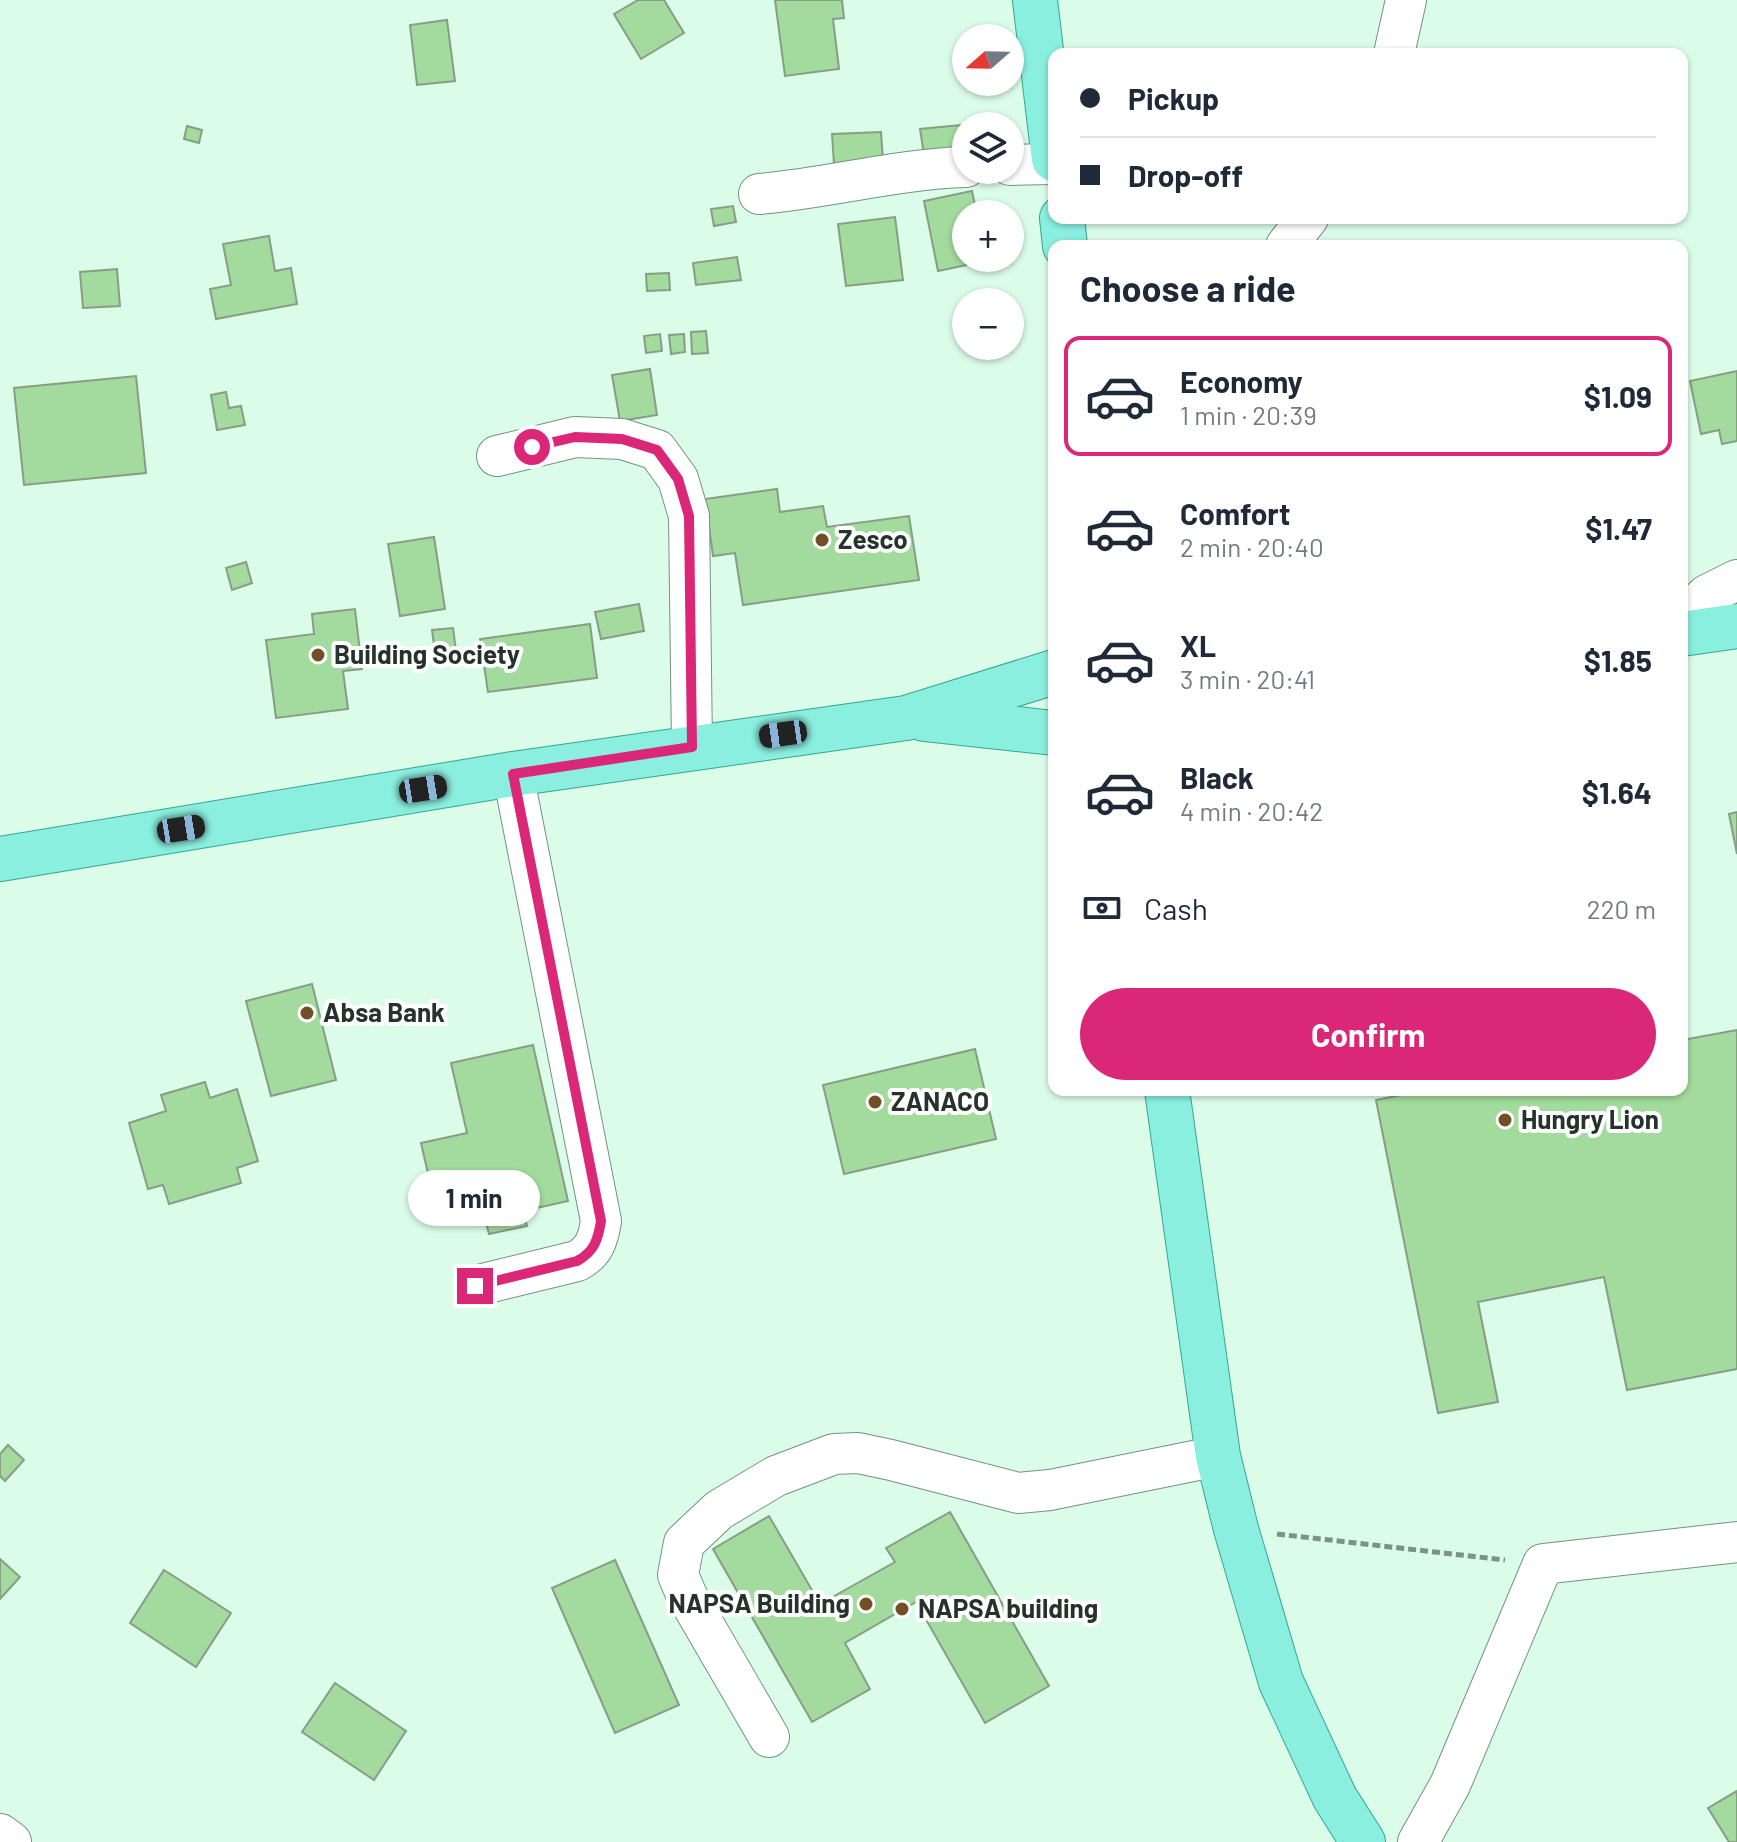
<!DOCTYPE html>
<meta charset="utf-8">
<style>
body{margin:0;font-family:Barlow,sans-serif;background:#f6f6f7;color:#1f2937;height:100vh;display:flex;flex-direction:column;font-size:30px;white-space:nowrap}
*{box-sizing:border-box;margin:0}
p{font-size:26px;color:#747a83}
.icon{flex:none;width:44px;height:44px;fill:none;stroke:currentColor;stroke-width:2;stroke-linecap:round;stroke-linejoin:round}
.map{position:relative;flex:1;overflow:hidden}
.panel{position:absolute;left:1048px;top:240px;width:640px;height:856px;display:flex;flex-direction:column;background:#fff;border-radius:16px;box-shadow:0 2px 6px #0004}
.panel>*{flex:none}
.top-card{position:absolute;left:1048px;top:48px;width:640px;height:176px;border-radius:16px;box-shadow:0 2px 6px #0004;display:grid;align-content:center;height:176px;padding:0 32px;background:#fff}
.needle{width:52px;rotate:250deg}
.buttons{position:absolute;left:952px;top:24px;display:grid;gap:16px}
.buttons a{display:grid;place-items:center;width:72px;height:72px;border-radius:50%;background:#fff;box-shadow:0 2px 6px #0004;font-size:40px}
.end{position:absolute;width:36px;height:36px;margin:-18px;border:10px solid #db2777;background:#fff;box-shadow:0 0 0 4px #fff}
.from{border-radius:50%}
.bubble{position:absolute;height:56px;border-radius:28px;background:#fff;box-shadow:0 2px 6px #0004;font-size:26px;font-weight:700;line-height:56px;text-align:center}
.car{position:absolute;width:24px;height:48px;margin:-24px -12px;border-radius:10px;box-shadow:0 0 6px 2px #0007;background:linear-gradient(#222 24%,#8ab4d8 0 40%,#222 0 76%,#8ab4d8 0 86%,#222 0)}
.top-card b{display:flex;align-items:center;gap:28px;height:76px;font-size:30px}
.top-card b+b{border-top:2px solid #e0e1e3}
.top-card i{width:20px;height:20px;background:#1f2937}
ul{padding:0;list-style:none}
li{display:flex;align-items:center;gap:24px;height:120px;margin:0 16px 12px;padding:0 16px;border:4px solid transparent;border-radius:16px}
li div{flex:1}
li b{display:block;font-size:30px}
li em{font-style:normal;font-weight:700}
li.current{border-color:#db2777}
li>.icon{width:72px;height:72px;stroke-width:1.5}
h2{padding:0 32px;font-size:36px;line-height:96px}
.pay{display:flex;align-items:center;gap:20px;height:88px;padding:0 32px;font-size:30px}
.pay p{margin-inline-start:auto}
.primary-button{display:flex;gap:16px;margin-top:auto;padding:16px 32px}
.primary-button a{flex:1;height:92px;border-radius:48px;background:#db2777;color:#fff;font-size:32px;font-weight:700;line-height:92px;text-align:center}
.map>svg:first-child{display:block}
.building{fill:#a2db9d;stroke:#889d85;stroke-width:2}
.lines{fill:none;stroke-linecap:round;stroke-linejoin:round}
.minor-casing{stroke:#749282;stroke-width:42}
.major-casing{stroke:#34a793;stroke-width:46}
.path{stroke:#7b9285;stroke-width:5;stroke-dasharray:8 4;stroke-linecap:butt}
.minor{stroke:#fff;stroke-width:40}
.major{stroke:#8aefdf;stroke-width:44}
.route{stroke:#db2777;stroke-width:10}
.poi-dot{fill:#714f27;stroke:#fff;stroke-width:3}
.labels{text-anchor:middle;stroke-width:8;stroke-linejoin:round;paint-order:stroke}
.poi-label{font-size:26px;font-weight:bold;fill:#26332c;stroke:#fff;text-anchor:start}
</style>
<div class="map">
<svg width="1737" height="1842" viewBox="0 0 1737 1842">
<rect width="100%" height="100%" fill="#dbfce9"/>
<g class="building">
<polygon points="638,0 664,0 684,33 641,59 614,14"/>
<polygon points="775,0 842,0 844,18 833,19 839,69 785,76"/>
<polygon points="447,20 455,81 417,85 410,25"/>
<polygon points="961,125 965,151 924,155 920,129"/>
<polygon points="187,126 202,130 199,143 184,139"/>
<polygon points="881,132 883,161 834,164 832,134"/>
<polygon points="972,191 977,214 966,214 966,258 986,258 986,261 938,271 924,201"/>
<polygon points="733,206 736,222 714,226 711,209"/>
<polygon points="895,217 903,280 846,286 838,224"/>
<polygon points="269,236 275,271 291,268 297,304 216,319 210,289 231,285 223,244"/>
<polygon points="737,257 741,280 696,285 693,263"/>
<polygon points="117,269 120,306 83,308 80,272"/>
<polygon points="669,273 670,290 647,291 646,274"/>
<polygon points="706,331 708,353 692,354 691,332"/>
<polygon points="660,334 662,351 646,353 644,336"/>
<polygon points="684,334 685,352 671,354 669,335"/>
<polygon points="650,369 657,415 620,421 612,375"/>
<polygon points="1737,371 1737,441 1722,444 1719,430 1701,434 1690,381"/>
<polygon points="136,376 146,473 24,485 14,388"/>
<polygon points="226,392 229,408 241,406 245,425 217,430 211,395"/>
<polygon points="777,489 780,512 823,506 827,527 909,516 919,580 743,605 735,553 713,556 705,499"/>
<polygon points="434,537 445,609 400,616 388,544"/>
<polygon points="246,562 252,583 232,590 226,568"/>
<polygon points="639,604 644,631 601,639 595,612"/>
<polygon points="355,609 362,669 343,671 348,709 276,718 266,640 314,634 312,614"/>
<polygon points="590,624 597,678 488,692 480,639"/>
<polygon points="453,628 457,658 436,660 432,630"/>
<polygon points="1737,812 1737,854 1729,814"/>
<polygon points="312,984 336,1080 271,1096 246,1001"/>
<polygon points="1737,1030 1737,1369 1627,1390 1604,1277 1478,1302 1498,1402 1438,1413 1376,1100 1427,1090 1682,1090 1682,1040"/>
<polygon points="533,1045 568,1201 523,1211 527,1226 489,1234 483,1212 439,1221 421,1143 467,1133 451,1063"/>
<polygon points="975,1049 996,1139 844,1174 823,1085"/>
<polygon points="205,1082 210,1098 237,1089 258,1161 237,1168 241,1183 169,1204 163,1185 148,1189 129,1123 166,1111 161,1095"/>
<polygon points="8,1445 24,1460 5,1481 0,1476 0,1454"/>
<polygon points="950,1512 1049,1686 985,1723 916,1602 845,1643 870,1689 812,1722 713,1549 769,1516 820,1604 895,1562 886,1548"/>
<polygon points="0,1559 20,1577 0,1599"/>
<polygon points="615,1560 679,1705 615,1733 552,1588"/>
<polygon points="164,1570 231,1613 196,1667 130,1623"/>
<polygon points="335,1683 406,1731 374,1780 302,1732"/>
<polygon points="1737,1791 1737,1842 1729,1842 1708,1808"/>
</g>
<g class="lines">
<g class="minor-casing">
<g id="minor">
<polyline points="1394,54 1406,0"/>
<polyline points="1010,165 1054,164"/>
<path d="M 759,194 C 829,188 896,169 966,167"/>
<polyline points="1286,246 1308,218"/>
<polyline points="497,456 575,437 622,439 657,450 678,479 689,516 692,747"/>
<polyline points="1682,619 1707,595 1737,580"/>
<path d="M 475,1286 L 577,1261 C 594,1252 598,1240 601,1221 L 513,774"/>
<polyline points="769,1737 687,1596 678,1575 684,1543 719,1510 776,1476 834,1454 858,1453 891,1460 1018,1493 1050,1490 1218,1456"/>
<polyline points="0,1834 11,1842"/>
<polyline points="1418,1842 1450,1785 1543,1564 1737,1542"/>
</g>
</g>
<g class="major-casing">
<g id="major">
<polyline points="1035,0 1054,159"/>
<polyline points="1062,218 1065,246"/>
<polyline points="1682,634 1737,626"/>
<polyline points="924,719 1054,733"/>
<polyline points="0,859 513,774 906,718 1054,672"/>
<polyline points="1167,1090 1218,1456 1236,1529 1281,1682 1335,1798 1363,1842"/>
</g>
</g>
<polyline class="path" points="1277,1534 1505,1560"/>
<use href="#minor" class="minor"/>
<use href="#major" class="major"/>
</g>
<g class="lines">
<path class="route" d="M 475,1286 L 577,1261 C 594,1252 598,1240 601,1221 L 513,774 L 692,747 L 689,516 L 678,479 L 657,450 L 622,439 L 575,437 L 532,447"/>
</g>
<g class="poi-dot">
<circle cx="822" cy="540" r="8"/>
<circle cx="318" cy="655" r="8"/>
<circle cx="307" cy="1013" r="8"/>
<circle cx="875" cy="1102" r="8"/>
<circle cx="1505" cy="1120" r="8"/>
<circle cx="866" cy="1604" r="8"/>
<circle cx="902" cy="1609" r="8"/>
</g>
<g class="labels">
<g class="poi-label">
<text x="838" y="549">Zesco</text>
<text x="334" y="664">Building Society</text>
<text x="323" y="1022">Absa Bank</text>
<text x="891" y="1111">ZANACO</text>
<text x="1521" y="1129">Hungry Lion</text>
<text x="850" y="1613" text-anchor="end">NAPSA Building</text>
<text x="918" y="1618">NAPSA building</text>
</g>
</g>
</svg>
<div class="buttons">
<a><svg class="needle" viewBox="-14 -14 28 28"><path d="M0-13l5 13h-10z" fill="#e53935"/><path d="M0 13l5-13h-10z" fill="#747a83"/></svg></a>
<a><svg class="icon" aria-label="layers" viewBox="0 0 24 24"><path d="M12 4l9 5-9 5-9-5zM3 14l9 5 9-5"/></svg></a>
<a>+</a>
<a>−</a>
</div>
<i class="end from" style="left:532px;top:447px"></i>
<i class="end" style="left:475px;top:1286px"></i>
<div class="bubble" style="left:408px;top:1170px;width:132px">1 min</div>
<i class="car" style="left:783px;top:734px;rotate:262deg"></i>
<i class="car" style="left:423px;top:789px;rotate:81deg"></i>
<i class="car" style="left:181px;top:829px;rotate:81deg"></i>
<div class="top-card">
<b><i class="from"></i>Pickup</b>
<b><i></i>Drop-off</b>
</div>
<section class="panel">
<h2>Choose a ride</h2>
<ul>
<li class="current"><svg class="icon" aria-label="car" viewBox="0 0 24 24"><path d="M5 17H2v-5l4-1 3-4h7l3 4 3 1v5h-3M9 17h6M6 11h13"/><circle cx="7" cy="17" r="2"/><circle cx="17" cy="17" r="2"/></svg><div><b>Economy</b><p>1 min · 20:39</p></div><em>$1.09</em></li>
<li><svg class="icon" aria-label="car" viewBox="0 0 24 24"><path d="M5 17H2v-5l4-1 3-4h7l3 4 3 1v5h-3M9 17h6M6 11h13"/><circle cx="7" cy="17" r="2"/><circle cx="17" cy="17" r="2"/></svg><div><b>Comfort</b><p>2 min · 20:40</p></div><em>$1.47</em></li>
<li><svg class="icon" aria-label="car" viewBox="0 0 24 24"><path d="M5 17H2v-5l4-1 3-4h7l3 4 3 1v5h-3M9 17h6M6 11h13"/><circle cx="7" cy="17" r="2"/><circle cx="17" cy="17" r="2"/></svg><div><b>XL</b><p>3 min · 20:41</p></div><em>$1.85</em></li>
<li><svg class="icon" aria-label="car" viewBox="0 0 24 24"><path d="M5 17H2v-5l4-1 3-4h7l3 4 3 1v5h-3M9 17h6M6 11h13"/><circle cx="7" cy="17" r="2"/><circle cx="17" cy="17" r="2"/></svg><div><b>Black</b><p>4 min · 20:42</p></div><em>$1.64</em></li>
</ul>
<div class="pay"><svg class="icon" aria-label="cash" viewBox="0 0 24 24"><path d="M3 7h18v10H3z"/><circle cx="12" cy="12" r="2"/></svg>Cash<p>220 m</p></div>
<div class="primary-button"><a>Confirm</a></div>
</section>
</div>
